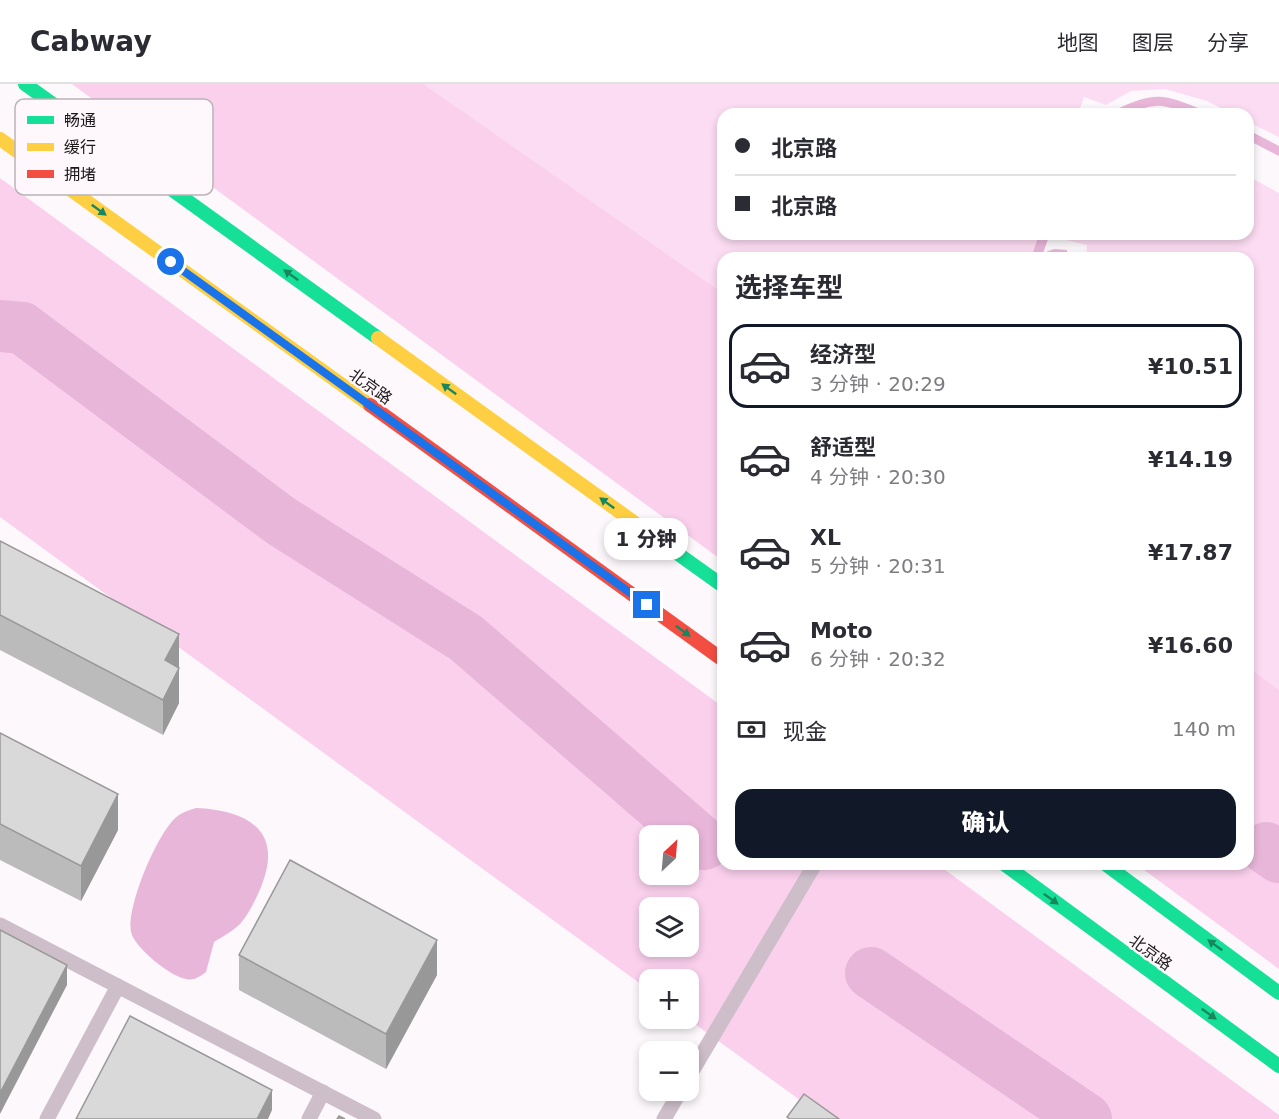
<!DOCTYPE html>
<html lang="zh">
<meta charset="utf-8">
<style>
body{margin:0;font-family:"DejaVu Sans","Noto Sans SC",sans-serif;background:#f7f7f7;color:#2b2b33;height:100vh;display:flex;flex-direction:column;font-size:22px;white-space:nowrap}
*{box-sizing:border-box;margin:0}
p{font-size:20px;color:#7c7c81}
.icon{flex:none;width:33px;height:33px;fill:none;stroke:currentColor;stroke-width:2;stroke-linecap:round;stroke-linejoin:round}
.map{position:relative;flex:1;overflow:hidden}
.panel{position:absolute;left:717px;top:168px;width:537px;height:618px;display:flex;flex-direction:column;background:#fff;border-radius:18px;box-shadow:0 3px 9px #0003}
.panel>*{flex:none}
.hud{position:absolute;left:717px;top:24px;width:537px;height:132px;border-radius:18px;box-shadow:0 3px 9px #0003;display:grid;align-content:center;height:132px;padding:0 18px;background:#fff}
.needle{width:39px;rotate:26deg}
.tools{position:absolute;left:639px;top:741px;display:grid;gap:12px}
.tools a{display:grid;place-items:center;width:60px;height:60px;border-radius:12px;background:#fff;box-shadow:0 3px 9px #0003;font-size:30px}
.end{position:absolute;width:27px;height:27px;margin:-14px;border:8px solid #1a73e8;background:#fff;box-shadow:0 0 0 3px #fff}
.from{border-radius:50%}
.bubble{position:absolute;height:42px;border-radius:18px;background:#fff;box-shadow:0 3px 9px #0003;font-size:20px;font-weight:800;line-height:42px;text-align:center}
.hud b{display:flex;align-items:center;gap:21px;height:57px;font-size:22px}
.hud b+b{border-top:2px solid #e1e1e2}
.hud i{width:15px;height:15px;background:#2b2b33}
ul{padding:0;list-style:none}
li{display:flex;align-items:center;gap:18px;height:84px;margin:0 12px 9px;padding:0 6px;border:3px solid transparent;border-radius:18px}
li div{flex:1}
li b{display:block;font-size:22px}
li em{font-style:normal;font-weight:800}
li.active{border-color:#111827}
li>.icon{width:54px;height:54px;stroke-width:1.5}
h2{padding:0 18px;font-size:27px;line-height:72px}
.pay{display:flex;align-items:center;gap:15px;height:66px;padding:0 18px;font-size:22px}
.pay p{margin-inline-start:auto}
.primary-button{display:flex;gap:12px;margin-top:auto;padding:12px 18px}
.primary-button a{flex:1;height:69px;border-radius:18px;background:#111827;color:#fff;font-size:24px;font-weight:800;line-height:69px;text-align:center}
header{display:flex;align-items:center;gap:36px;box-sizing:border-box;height:84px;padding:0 30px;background:#fff;border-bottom:2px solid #e1e1e2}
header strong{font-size:28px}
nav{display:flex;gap:33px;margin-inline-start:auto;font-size:21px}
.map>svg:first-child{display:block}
.green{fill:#fcdcf2}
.forest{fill:#fad0ed;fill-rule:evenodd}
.water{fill:#e8b6d9}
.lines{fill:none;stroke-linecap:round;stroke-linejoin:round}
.stream{stroke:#e8b6d9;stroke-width:9}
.river{stroke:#e8b6d9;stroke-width:52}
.lane{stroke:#cdbec9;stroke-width:15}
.fast{stroke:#16e098;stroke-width:14}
.slow{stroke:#ffcf43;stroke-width:14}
.jam{stroke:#f24e42;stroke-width:14}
.wall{fill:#bbb}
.shaded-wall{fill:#999898}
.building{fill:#dad9d9;stroke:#999898;stroke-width:1.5}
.oneway{fill:#18865f}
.route{stroke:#1a73e8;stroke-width:8}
.labels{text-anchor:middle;stroke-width:5;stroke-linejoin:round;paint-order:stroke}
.street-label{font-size:16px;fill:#1a1819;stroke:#fef7fb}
.key{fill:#fef7fb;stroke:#bab4b7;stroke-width:1.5}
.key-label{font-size:16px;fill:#1a1819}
</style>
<header>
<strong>Cabway</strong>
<nav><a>地图</a><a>图层</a><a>分享</a></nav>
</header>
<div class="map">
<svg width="1279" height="1035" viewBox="0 0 1279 1035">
<rect width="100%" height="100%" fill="#fdf8fb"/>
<g class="green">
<polygon points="422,0 1279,0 1279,53 1248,38 1248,30 1233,30 1207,17 1165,5 1131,7 1106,21 1084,13 1078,30 723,30 723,150 1039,150 1031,174 723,174 723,209"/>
<polygon points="1248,92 1279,109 1279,606 1248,584 1248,174 1086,174 1087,161 1066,156 1068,150 1248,150"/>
</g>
<g class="forest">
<polygon points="72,0 423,0 723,209 723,477"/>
<path d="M 0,94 L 723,623 L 723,780 L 937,780 L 1279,1031 L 1279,1035 L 826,1035 L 688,935 L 688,896 L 650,896 L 649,906 L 0,433 ZM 650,752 L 688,752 L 688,790 L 650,790 ZM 650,824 L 688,824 L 688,862 L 650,862 Z"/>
<polygon points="1248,583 1279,606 1279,885 1136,780 1248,780"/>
</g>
<g class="water">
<polygon points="1039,150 1050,150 1043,169 1054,165 1067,166 1067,174 1031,174"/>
<path d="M 196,724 C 248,726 284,747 261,803 C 256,815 249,830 240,840 C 233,847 222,853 214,858 L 206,888 C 199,893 194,897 186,895 C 171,893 134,863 131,848 C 126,824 158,745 179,731 C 183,728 190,726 196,724 Z"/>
</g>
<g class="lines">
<g class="stream">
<path d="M 1117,30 C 1156,12 1162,14 1201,30"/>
<polyline points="1248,51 1279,67"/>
<polyline points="1266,764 1279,754"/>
</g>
<g class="river">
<polyline points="0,242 22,244 281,437 466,554 704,760"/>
<polyline points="1266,764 1279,773"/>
<polyline points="871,889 1086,1035"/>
</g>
<g class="lane">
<polyline points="0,841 374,1035"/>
<polyline points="688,994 815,780"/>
<polyline points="47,1035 118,902"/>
<polyline points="309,1035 323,1008"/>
<polyline points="664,1035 681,1006"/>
</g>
<g class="fast">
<polyline points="25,0 378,254"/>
<polyline points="660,457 723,502"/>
<polyline points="1004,780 1279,982"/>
<polyline points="1105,780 1279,909"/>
</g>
<g class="slow">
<polyline points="0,55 370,321"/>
<polyline points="378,254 660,457"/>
</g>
<polyline class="jam" points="370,321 723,576"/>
</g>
<g class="wall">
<polygon points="0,457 179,583 179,619 163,651 0,566"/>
<polygon points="0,649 118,746 81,817 0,776"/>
<polygon points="239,871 437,891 386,985 239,906"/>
</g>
<g class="shaded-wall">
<polygon points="179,550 179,619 163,651 163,616 165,576"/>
<polygon points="118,710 118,746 81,817 81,782"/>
<polygon points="437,856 437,891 386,985 386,950"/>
<polygon points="67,881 67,901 0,1030 0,1009"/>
<polygon points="272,1006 272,1026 268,1035 257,1035"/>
</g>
<g class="building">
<polygon points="0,457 179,550 165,576 179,584 163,616 0,531"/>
<polygon points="0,649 118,710 81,782 0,740"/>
<polygon points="290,776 437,856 386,950 239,871"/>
<polygon points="0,846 67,881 0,1009"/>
<polygon points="130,932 272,1006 257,1035 76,1035"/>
<polygon points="804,1010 839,1035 790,1035 787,1033"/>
<polygon points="339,1032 345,1035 337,1035"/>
</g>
<defs><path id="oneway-solid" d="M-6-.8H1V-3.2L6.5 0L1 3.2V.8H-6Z" transform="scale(1.5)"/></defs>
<g class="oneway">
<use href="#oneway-solid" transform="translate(99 126) rotate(36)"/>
<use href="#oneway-solid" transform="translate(291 191) rotate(-144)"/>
<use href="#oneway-solid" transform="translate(449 305) rotate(-144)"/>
<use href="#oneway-solid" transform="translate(607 419) rotate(-144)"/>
<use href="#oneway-solid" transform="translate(683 547) rotate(36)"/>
<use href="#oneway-solid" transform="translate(1051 815) rotate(36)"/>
<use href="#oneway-solid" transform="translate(1215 861) rotate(-144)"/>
<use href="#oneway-solid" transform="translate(1209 930) rotate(36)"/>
</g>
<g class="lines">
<polyline class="route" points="171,178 647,521"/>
</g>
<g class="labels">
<g class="street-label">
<text transform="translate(371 302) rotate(36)" y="6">北京路</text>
<text transform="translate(1151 868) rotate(36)" y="6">北京路</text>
</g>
</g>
<rect x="15" y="15" width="198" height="96" rx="9" class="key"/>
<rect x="27" y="32" width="27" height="8" fill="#16e098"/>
<rect x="27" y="59" width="27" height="8" fill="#ffcf43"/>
<rect x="27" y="86" width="27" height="8" fill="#f24e42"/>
<g class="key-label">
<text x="64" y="42">畅通</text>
<text x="64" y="69">缓行</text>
<text x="64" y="96">拥堵</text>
</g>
</svg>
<div class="tools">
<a><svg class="needle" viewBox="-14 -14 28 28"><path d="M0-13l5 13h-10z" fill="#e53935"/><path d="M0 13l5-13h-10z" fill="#7c7c81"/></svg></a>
<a><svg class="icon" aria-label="layers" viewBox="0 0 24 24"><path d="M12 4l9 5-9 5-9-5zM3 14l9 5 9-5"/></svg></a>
<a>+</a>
<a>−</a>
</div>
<i class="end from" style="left:171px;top:178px"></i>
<i class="end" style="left:647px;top:521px"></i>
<div class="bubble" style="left:604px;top:434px;width:84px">1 分钟</div>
<div class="hud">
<b><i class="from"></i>北京路</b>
<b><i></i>北京路</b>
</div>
<section class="panel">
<h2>选择车型</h2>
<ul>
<li class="active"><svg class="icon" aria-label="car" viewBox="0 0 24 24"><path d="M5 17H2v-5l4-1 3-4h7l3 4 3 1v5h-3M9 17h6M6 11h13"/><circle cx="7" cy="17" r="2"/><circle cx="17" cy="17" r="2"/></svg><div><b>经济型</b><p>3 分钟 · 20:29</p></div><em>¥10.51</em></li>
<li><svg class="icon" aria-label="car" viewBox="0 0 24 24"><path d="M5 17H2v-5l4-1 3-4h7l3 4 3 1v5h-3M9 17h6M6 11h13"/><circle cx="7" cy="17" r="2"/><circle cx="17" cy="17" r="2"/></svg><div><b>舒适型</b><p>4 分钟 · 20:30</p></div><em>¥14.19</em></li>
<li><svg class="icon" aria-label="car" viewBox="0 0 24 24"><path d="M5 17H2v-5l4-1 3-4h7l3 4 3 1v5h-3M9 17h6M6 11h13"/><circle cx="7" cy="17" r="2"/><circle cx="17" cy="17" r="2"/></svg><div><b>XL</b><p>5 分钟 · 20:31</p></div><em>¥17.87</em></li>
<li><svg class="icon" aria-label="car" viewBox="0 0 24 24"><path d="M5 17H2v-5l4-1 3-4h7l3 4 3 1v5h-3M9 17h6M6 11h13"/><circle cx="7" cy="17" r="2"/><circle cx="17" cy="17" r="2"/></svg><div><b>Moto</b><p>6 分钟 · 20:32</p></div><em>¥16.60</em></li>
</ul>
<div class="pay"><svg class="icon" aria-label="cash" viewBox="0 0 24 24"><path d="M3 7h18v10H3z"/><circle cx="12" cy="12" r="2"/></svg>现金<p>140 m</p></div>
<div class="primary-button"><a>确认</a></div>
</section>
</div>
